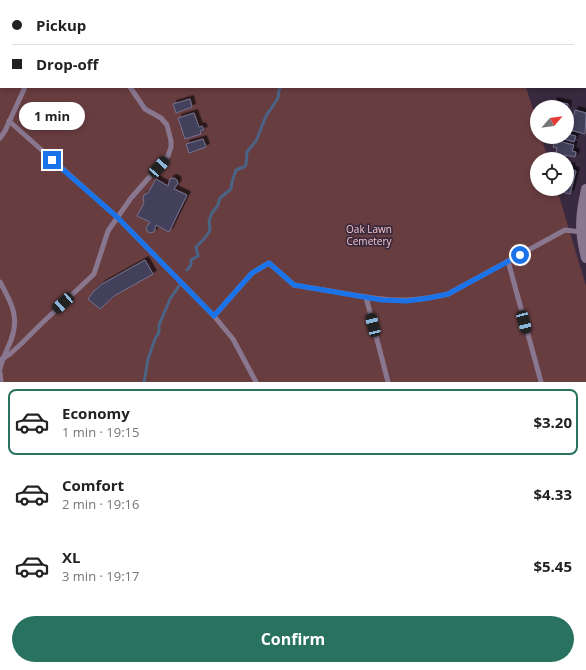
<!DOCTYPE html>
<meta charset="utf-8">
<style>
body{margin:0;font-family:"Open Sans",sans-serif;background:#f6f6f6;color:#222;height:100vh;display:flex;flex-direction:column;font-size:15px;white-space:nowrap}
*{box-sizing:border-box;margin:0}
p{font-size:13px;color:#767676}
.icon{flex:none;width:22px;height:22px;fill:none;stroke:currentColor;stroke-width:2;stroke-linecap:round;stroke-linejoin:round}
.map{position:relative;height:382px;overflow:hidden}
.drawer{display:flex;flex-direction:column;background:#fff;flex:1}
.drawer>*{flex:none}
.top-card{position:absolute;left:0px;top:0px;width:586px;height:88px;box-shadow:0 2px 6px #0003;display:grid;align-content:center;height:88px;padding:0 12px;background:#fff}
.needle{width:26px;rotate:62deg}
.fabs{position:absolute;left:530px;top:100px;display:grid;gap:8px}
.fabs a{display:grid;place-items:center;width:44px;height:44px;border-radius:50%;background:#fff;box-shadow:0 2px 6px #0003;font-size:20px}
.end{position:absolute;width:18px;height:18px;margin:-9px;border:5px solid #1a73e8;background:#fff;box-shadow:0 0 0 2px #fff}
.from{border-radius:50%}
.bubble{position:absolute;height:28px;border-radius:14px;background:#fff;box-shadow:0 2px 6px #0003;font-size:13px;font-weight:700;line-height:28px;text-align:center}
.car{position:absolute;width:12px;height:24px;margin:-12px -6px;border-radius:5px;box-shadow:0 0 3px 1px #0007;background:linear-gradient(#222 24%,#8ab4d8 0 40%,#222 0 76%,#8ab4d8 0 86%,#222 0)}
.top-card b{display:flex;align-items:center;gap:14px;height:38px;font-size:15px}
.top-card b+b{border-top:1px solid #e0e0e0}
.top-card i{width:10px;height:10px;background:#222}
ul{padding:7px 0 0;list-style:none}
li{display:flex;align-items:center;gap:12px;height:66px;margin:0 8px 6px;padding:0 4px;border:2px solid transparent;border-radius:8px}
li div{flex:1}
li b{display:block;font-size:15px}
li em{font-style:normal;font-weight:700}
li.current{border-color:#28725f}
li>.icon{width:36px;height:36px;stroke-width:1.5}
.action{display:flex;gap:8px;margin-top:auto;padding:8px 12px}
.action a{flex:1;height:46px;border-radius:24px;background:#28725f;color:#fff;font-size:16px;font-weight:700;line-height:46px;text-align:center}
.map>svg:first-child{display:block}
.built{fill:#47334e}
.green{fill:#683d40}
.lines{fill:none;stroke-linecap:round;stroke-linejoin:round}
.stream{stroke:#4b6385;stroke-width:3}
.building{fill:#42405a;stroke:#74738f;filter:url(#shadow)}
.lane{stroke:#897790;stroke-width:5}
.street{stroke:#897790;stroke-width:10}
.primary{stroke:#b2759e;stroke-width:10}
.route{stroke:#1a73e8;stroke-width:5}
.labels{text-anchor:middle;stroke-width:3.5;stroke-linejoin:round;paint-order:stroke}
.park-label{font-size:10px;fill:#f5c4c7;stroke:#3a2a40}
</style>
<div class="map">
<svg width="586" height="382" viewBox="0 0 586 382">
<defs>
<filter id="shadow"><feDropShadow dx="3.5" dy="-3.5" stdDeviation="0" flood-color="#0009"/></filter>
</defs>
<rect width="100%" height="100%" fill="#3a2a40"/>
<polygon class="built" points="466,0 586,0 586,48 585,1"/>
<polygon class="green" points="0,0 278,1 1,1 1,87 526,87 537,123 537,137 541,137 548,159 537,159 537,189 557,189 586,286 586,382 0,382"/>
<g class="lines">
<g class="stream">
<polyline points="187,270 191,265 191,260 198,256 196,247 204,239 209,232 210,229 209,221 212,213 218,205 220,198 231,189 232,182 236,170 244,167 246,165 247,152 256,141 266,116 278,98 279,90 281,87"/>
<polyline points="144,382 148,359 155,339 159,332 159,325 170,299 179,286"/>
</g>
</g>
<g class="building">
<polygon points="190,99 192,107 176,113 173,104"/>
<polygon points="554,101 568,104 567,110 567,107 552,107"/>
<polygon points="575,110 586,113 585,134 570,130"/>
<polygon points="194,113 199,127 202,126 204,130 200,131 201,134 185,139 178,118"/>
<polygon points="567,134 576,136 574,142 564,139 565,137 567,137"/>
<polygon points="203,139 206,147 189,153 186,144"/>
<polygon points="558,141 574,145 572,151 576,152 575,157 565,155 564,159 555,157 557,148 553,147 554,143 558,144"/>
<polygon points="567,166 572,167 571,170 576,171 570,194 561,192 562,189 567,189"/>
<polygon points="174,178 177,180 178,183 174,189 187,195 169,232 156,225 154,232 150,233 147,231 146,228 150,222 137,216 144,203 143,198 144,195 148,193 156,179 168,186 170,179"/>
<polygon points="145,260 153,274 114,296 100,309 88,299 94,291 102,284"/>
</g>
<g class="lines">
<g class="lane">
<polyline points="40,0 41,1"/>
<polyline points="82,0 83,1"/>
<polyline points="517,0 518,1"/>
<polyline points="76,1 76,0"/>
<polyline points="466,1 466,0"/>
<polyline points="507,1 508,0"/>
<polyline points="549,1 549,0"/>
<polyline points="9,121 117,217 214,316 252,273 269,263 294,285 366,297 388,382"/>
<polyline points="0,138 5,131 25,87"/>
<polyline points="508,261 541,382"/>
<path d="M 0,282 C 11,302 20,317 11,340 C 7,350 2,359 0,369"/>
<path d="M 366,297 C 396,302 419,301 448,294 L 565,230 L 581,232"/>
<polyline points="214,316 233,339 256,382"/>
<polyline points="0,360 10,354 21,344 40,325 94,274 108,231 131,198 168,156 171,147 171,141 167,125 161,118 145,109 130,87"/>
<polyline points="0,372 1,382"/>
</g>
<g class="street">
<polyline points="572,1 572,0"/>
<path d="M 586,189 C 580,216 579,231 586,258"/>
</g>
<g class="primary">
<polyline points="426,0 428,1"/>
<polyline points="457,0 459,1"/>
<polyline points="585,56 586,57"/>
<polyline points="585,73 586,73"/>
</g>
</g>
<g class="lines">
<polyline class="route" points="52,160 117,217 214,316 252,273 269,263 294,285 382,300 407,301 429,298 448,294 520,255"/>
</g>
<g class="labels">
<g class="park-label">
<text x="369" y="233">Oak Lawn<tspan x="369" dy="12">Cemetery</tspan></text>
</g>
</g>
</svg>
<div class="fabs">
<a><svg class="needle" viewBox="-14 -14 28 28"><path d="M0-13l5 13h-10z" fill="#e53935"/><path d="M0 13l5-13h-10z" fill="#767676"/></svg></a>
<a><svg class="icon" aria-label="locate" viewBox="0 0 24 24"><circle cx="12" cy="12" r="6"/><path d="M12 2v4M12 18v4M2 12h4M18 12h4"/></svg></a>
</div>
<i class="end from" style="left:520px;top:255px"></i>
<i class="end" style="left:52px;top:160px"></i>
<div class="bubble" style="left:19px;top:102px;width:66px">1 min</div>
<i class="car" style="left:159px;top:167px;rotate:42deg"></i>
<i class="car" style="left:63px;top:303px;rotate:228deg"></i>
<i class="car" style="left:524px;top:322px;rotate:165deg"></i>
<i class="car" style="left:373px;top:325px;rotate:346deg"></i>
<div class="top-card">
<b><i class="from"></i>Pickup</b>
<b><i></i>Drop-off</b>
</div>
</div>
<section class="drawer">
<ul>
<li class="current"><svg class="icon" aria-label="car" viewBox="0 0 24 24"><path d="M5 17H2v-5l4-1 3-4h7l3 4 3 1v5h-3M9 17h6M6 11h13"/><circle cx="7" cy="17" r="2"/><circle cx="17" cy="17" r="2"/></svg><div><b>Economy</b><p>1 min · 19:15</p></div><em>$3.20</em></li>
<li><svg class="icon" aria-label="car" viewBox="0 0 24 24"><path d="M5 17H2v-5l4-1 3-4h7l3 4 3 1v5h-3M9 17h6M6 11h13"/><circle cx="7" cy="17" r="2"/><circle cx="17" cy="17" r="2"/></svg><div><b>Comfort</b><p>2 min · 19:16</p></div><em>$4.33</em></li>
<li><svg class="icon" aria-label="car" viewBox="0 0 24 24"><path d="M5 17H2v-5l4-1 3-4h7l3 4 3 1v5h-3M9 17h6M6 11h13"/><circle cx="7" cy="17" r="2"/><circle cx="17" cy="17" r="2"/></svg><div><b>XL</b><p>3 min · 19:17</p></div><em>$5.45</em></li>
</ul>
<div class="action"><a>Confirm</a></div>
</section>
